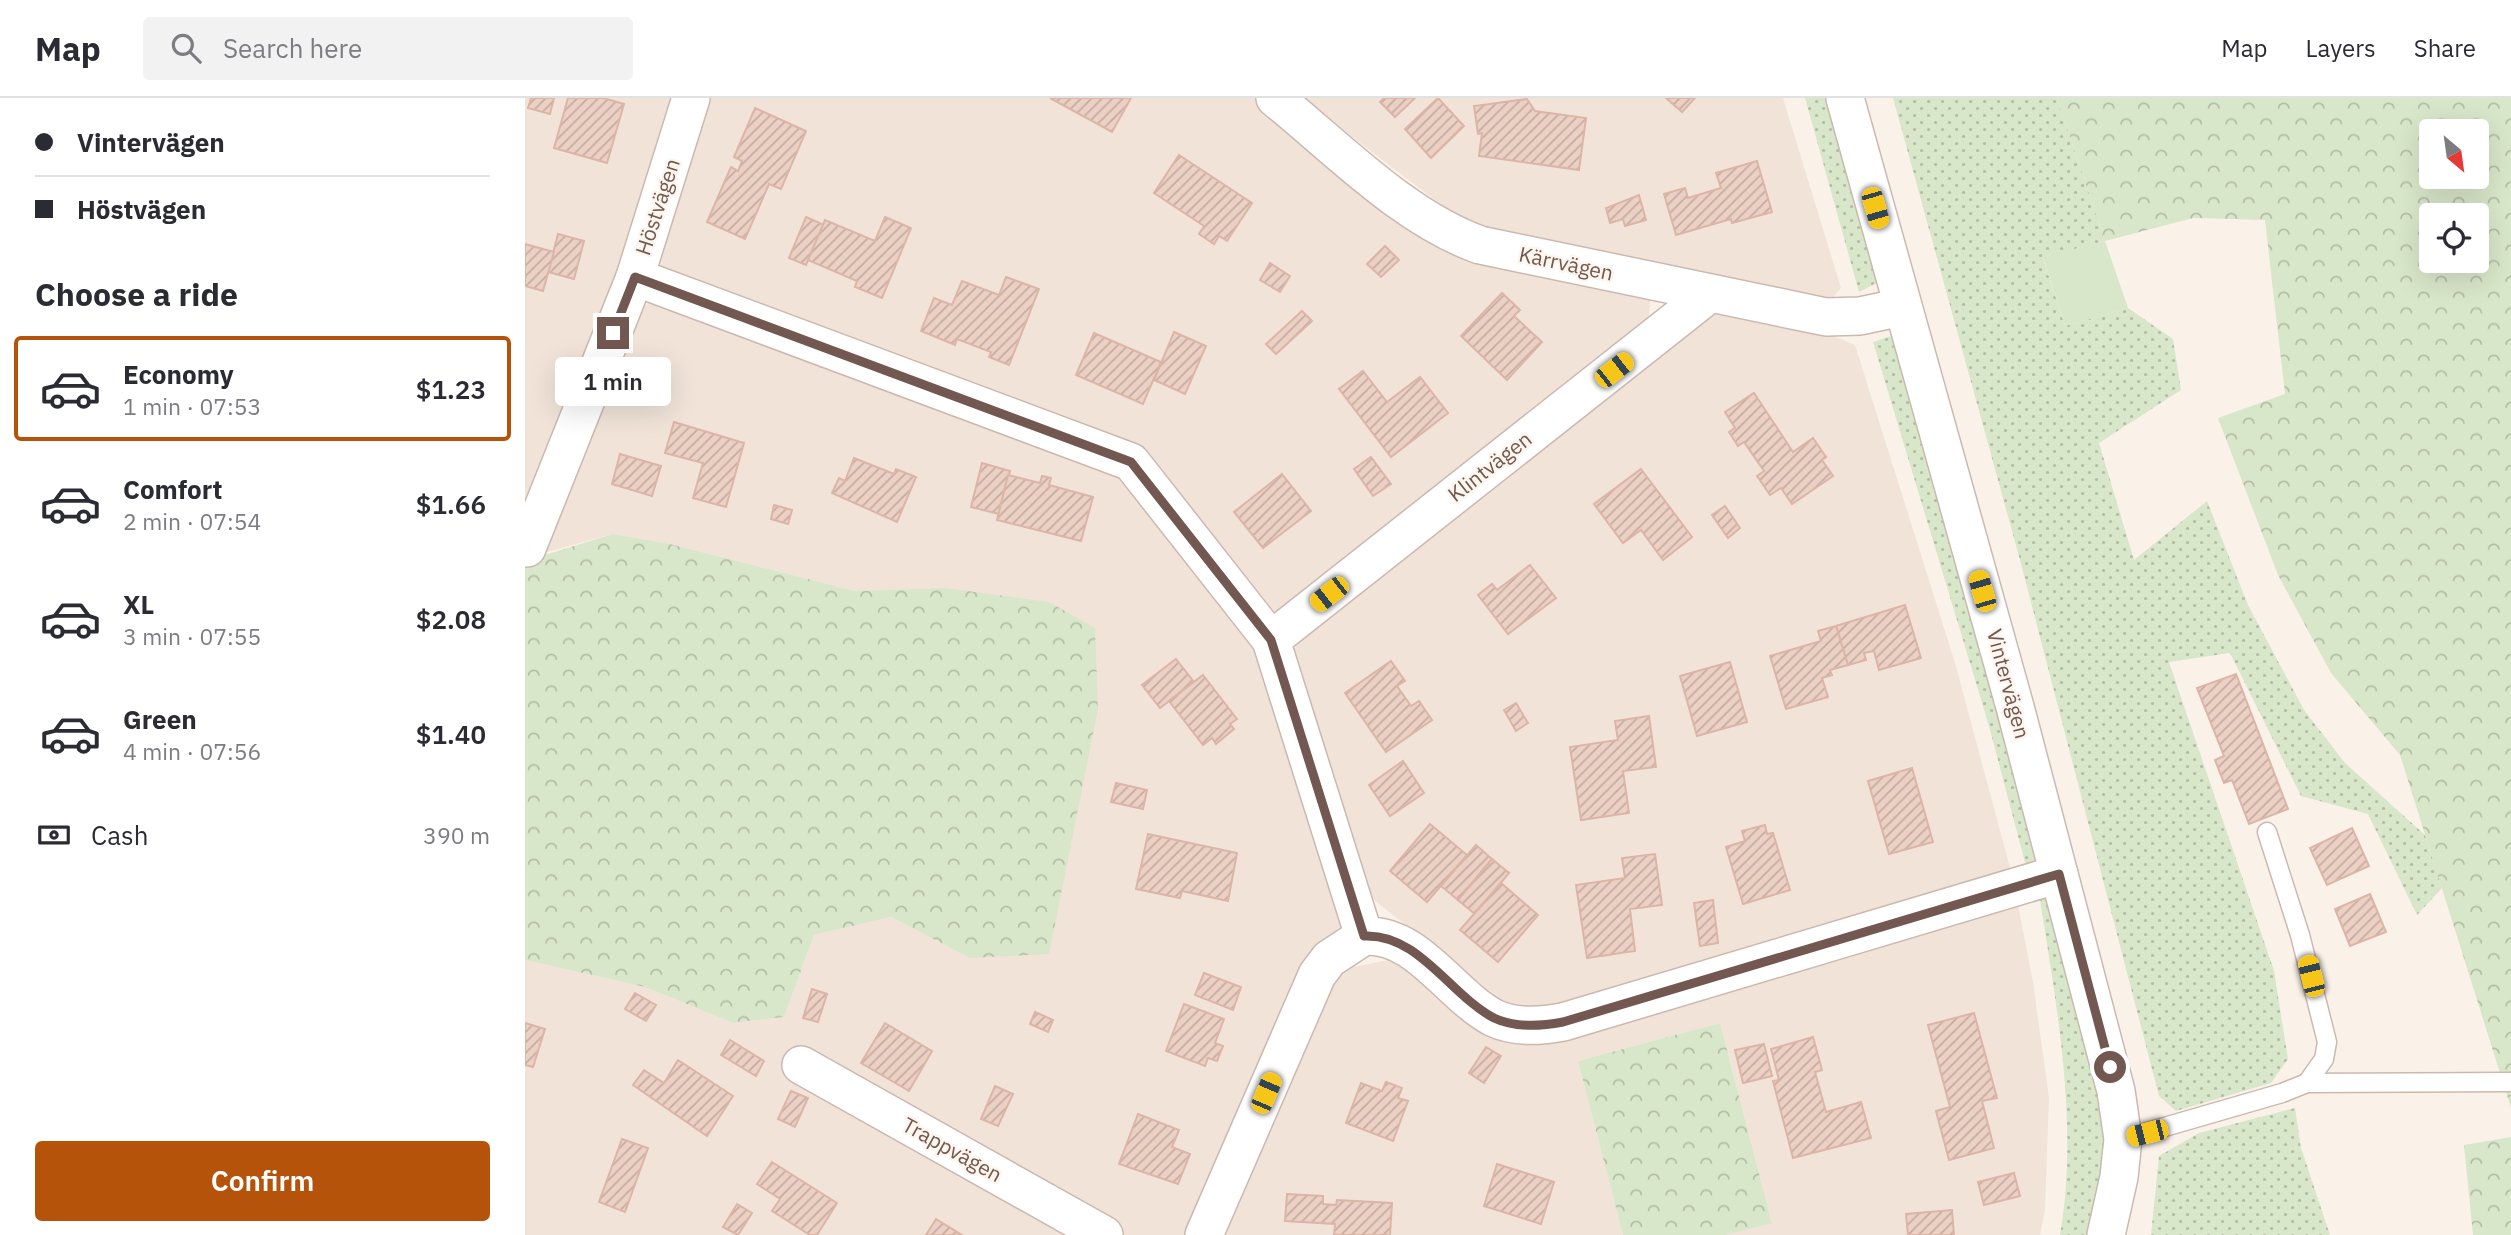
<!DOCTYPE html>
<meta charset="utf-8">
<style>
body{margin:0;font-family:"IBM Plex Sans",sans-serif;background:#f2f2f3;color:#2b2b33;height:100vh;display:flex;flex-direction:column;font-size:26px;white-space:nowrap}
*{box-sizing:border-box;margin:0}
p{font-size:23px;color:#7c7c81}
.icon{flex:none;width:38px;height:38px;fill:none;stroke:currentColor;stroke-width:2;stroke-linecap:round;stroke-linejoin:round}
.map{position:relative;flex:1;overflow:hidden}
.drawer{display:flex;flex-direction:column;background:#fff;width:525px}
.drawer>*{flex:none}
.banner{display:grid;align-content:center;height:154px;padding:0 35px;background:#fff}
.needle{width:46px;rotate:151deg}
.buttons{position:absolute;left:1894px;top:21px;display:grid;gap:14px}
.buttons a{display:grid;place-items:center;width:70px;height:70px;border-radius:7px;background:#fff;box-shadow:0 7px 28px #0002;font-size:35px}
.end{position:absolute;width:32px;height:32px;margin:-16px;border:9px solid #725850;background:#fff;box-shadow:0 0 0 4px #fff}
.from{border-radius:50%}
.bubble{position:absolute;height:49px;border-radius:7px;background:#fff;box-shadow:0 7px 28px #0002;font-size:23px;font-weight:600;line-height:49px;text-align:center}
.car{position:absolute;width:21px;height:42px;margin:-21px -10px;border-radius:9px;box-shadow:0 0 5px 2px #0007;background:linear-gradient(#f5c518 24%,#345 0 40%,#f5c518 0 76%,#345 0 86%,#f5c518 0)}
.banner b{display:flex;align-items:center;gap:24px;height:66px;font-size:26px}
.banner b+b{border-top:2px solid #e1e1e2}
.banner i{width:18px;height:18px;background:#2b2b33}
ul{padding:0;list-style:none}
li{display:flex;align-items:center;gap:21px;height:105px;margin:0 14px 10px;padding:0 21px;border:4px solid transparent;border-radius:7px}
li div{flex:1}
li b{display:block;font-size:26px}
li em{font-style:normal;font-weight:600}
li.active{border-color:#b45309}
li>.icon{width:63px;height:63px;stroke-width:1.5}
h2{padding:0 35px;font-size:32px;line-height:84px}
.pay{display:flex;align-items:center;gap:18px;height:77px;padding:0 35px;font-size:26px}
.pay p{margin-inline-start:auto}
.cta{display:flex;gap:14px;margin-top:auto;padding:14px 35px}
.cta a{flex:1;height:80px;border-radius:7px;background:#b45309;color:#fff;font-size:28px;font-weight:600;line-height:80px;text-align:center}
header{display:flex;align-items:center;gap:42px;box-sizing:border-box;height:98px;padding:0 35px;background:#fff;border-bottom:2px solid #e1e1e2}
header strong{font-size:33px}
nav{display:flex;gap:38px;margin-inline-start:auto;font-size:24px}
.search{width:490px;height:63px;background:#f2f2f3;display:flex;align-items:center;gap:18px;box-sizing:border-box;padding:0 24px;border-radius:7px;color:#7c7c81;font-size:26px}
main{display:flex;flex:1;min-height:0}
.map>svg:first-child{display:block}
.residential{fill:#f1e3d8}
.grass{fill:url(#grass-dots)}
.forest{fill:url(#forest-crowns);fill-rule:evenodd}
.pitch{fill:#d8e6c9}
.building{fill:url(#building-hatch);stroke:#ddb5a6;stroke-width:2}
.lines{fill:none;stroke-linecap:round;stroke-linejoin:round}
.lane-casing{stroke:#cbb9b0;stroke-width:21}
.street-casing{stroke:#cbb9b0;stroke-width:40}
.lane{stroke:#fff;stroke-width:18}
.street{stroke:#fff;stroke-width:37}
.route{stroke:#725850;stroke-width:9}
.labels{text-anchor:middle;stroke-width:5;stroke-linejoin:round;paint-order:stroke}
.street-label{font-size:21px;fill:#725850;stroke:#fdf6ef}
</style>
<header>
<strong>Map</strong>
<div class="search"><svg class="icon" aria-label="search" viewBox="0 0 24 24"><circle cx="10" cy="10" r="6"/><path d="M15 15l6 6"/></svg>Search here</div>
<nav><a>Map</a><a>Layers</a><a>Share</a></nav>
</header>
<main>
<section class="drawer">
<div class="banner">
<b><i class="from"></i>Vintervägen</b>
<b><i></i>Höstvägen</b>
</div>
<h2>Choose a ride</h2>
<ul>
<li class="active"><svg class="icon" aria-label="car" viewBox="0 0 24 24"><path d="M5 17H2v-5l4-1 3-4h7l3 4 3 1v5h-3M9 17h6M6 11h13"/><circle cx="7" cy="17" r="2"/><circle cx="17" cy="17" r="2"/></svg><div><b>Economy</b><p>1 min · 07:53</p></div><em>$1.23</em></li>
<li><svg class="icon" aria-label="car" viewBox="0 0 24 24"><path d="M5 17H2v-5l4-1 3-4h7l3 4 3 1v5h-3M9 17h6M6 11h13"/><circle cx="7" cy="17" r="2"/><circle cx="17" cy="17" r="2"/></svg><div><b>Comfort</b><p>2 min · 07:54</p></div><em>$1.66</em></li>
<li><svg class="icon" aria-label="car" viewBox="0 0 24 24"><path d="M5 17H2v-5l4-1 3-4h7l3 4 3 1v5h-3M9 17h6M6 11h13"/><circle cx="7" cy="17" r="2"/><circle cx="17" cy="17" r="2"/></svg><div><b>XL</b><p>3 min · 07:55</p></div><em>$2.08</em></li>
<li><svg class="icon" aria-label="car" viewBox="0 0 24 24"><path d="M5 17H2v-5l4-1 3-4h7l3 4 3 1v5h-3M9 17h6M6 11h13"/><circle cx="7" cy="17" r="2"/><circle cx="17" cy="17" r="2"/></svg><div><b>Green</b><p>4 min · 07:56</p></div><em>$1.40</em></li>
</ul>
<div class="pay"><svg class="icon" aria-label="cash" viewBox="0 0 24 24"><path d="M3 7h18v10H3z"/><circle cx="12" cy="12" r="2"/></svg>Cash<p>390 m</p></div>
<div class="cta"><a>Confirm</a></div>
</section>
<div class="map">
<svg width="1986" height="1137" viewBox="0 0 1986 1137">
<defs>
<pattern id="grass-dots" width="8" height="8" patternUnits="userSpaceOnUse" patternTransform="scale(1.75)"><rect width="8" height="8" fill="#d8e6c9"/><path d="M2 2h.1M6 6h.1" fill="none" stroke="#b4bda6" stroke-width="1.8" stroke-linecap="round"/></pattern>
<pattern id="forest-crowns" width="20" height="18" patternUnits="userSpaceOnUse" patternTransform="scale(1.75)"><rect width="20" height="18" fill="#d8e6c9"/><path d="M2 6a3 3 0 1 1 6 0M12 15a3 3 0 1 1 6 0" fill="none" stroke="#b4bda6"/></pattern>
<pattern id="building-hatch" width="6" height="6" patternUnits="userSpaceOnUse" patternTransform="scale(1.75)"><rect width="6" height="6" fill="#ecd0c4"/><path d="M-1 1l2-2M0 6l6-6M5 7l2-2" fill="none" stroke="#c4aca2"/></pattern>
</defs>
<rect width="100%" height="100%" fill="#faf2e9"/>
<g class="residential">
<polygon points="0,0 153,0 145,32 0,427"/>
<polygon points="179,0 729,0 895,135 1126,197 1122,235 753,522 616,354 138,171 130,154"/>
<polygon points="776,0 1258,0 1316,190 1304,204 961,130 935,121"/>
<polygon points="141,203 442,323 594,372 730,545 821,835 665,1137 599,1137 273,953 555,1137 0,1137 0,862 120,889 208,925 259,919 289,837 366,819 445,860 420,490 330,493 145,446 88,436 15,456 115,211 125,205"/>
<polygon points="1187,209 1303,236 1330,247 1430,565 1487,777 1057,906 990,913 840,795 767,555 784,526"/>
<polygon points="1493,807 1508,884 1524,1000 1520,1111 1515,1137 1200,1137 1247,1124 1195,925 1053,963 1098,1137 687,1137 797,885 823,870 869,861 996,943 1017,946 1313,863"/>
</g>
<g class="grass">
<polygon points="1280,0 1307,0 1353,162 1352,185 1334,194"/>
<polygon points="1368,0 1532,0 1580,143 1518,160 1540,228 1603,210 1648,241 1656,292 1574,345 1609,462 1682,403 1723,507 1779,612 1820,665 1900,737 1917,790 1892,817 1843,716 1776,698 1705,555 1644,564 1749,873 1763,961 1746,985 1651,1013 1634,998 1495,462"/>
<polygon points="1369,237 1520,768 1503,776 1464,628 1348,244"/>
<path d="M 1530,794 L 1576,996 L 1581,1052 L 1567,1137 L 1535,1137 C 1554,1029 1532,909 1515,802 Z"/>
<polygon points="1770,1010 1776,1050 1805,1137 1626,1137 1634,1058 1674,1035"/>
</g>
<g class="forest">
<path d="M 1532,0 L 1986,0 L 1986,1010 L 1875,657 L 1806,575 L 1753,477 L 1693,320 L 1760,296 L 1740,122 L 1668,120 L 1580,143 ZM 1906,33 L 1951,33 L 1951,79 L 1906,79 ZM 1906,117 L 1951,117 L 1951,163 L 1906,163 Z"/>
<polygon points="88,436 145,446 330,493 420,490 524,504 570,530 573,611 524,856 445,860 366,819 289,837 259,919 208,925 120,889 0,862 0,463"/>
<polygon points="1195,925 1247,1125 1200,1137 1098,1137 1053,963"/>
<polygon points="1986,1039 1986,1137 1948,1137 1939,1047"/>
</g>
<polygon class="pitch" points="1580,143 1603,210 1540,228 1518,159"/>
<g class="building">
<polygon points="6,0 29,0 25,16 3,10"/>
<polygon points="43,0 78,0 99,6 82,65 29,50"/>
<polygon points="525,0 606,0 587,34"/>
<polygon points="859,0 890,0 870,19 855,4"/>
<polygon points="913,0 939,28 906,60 880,31"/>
<polygon points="1141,0 1170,0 1157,14"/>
<polygon points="1002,1 1010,13 1061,20 1054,72 954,58 957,35 953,36 949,8"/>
<polygon points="230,10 281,33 256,91 244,86 220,141 182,124 206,69 213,73 217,63 209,59"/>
<polygon points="654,57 727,105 702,143 694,138 689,146 674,136 679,128 629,95"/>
<polygon points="1232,63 1247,114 1207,125 1206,121 1151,137 1139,96 1160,90 1163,100 1196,90 1191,75"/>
<polygon points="1114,97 1121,122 1100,128 1098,121 1085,125 1081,110"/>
<polygon points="281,119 299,127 281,167 264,160"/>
<polygon points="360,119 386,130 357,200 330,189 332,183 283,162 300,122 350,143"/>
<polygon points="33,136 59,143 49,181 23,174"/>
<polygon points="0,146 29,154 18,193 0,188"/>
<polygon points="860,148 874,162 856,179 842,166"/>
<polygon points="745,165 765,178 755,194 735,182"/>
<polygon points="481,179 514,191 484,267 464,259 466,254 432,241 430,247 396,233 409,200 427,207 437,183 474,197"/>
<polygon points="977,195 995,212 989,218 1017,244 982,282 936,238"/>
<polygon points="777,213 787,223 751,256 741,246"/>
<polygon points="649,234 681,248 660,296 629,282"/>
<polygon points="569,235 636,264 618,306 551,277"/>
<polygon points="838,273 862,304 895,279 923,315 866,359 814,291"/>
<polygon points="1229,295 1268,354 1288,340 1301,359 1297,362 1308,378 1267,406 1256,390 1245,397 1232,378 1239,373 1219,344 1213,348 1204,334 1210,330 1200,314"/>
<polygon points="149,324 219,345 201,409 168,400 178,365 140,355"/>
<polygon points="95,356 136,368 127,398 87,386"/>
<polygon points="846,359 866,386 848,398 829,371"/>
<polygon points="329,360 369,376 371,371 391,379 372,424 307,395 314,380 320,383"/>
<polygon points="457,365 485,373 474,416 446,409"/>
<polygon points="1116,371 1167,439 1138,462 1116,432 1098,445 1069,406"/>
<polygon points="757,376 786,413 738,450 709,414"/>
<polygon points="483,377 515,385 517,378 526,380 524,387 568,399 556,443 472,422"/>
<polygon points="249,407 267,412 263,426 246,421"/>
<polygon points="1200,408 1215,430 1203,440 1187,417"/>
<polygon points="1005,467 1031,500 983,536 953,497 967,486 972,492"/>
<polygon points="1380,507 1396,560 1354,572 1349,553 1339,555 1341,562 1323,567 1311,528"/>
<polygon points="1311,528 1323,567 1305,572 1307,577 1297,580 1303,599 1261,611 1245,558 1296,543 1293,533"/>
<polygon points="651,561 669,584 635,610 617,587"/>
<polygon points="866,563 880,583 872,588 886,608 894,603 907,622 861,654 820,595"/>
<polygon points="1205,564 1222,624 1172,638 1155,578"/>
<polygon points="1711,576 1763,711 1724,726 1707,682 1699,685 1690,662 1699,658 1672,590"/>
<polygon points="678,577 712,621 705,626 709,631 691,646 687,640 678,647 644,603"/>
<polygon points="991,605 1003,625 991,633 979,612"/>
<polygon points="1124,618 1131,669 1098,673 1104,715 1056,722 1045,649 1093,642 1090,623"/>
<polygon points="878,663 899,695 865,718 844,687"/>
<polygon points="1387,670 1408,744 1364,756 1343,683"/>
<polygon points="591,685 622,692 618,711 586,704"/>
<polygon points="905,726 942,757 902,804 865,773"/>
<polygon points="1240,727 1242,736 1248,735 1265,792 1218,806 1201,749 1220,743 1217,733"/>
<polygon points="1827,730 1844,768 1802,787 1785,750"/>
<polygon points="623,736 712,755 703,803 657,793 655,800 611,791"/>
<polygon points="951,747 967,761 933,802 916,788"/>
<polygon points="1130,756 1137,807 1105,811 1110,853 1062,860 1051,787 1100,780 1097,760"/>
<polygon points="967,761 984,775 950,816 933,802"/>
<polygon points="976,785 1013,817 973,864 935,832"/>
<polygon points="1845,796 1861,834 1825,848 1810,811"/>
<polygon points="1188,802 1193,845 1175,848 1169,805"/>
<polygon points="679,875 716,889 708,912 670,897"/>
<polygon points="287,891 302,896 293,924 278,920"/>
<polygon points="110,895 131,907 121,923 100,911"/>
<polygon points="659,906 699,921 690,945 698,948 692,963 683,960 680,968 641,953"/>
<polygon points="510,914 528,922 523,934 505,926"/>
<polygon points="1449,915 1472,1000 1457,1003 1469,1050 1424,1062 1411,1013 1425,1009 1403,927"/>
<polygon points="0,925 20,931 8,969 0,967"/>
<polygon points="360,925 407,953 384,993 336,965"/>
<polygon points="1288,939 1297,972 1290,974 1301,1014 1336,1004 1346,1040 1268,1060 1248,983 1254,982 1246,951"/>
<polygon points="205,942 239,963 231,978 196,957"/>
<polygon points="1239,946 1247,978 1218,985 1210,952"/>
<polygon points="961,949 976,958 959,985 944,975"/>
<polygon points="153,962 208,998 182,1038 108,987 119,972 139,985"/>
<polygon points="861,984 877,990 873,1000 883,1003 868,1043 821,1025 836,985 857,993"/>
<polygon points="470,988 488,996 473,1028 456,1021"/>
<polygon points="266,993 283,1000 270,1029 253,1021"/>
<polygon points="613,1016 654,1032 647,1049 665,1056 653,1086 594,1066"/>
<polygon points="97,1041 123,1050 100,1114 74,1104"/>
<polygon points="247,1064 312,1105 292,1137 285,1137 247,1113 255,1101 232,1086"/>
<polygon points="972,1066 1029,1084 1016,1126 959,1108"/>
<polygon points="1489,1075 1495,1098 1459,1107 1453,1084"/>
<polygon points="762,1096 798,1098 798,1106 811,1107 812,1102 867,1105 865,1137 809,1137 810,1126 760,1123"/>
<polygon points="212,1106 227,1115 213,1137 198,1129"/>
<polygon points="1427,1112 1429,1137 1383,1137 1381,1116"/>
<polygon points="411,1121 437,1137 401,1137"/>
</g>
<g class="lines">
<g class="lane-casing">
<g id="lane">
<polyline points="1742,734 1775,837 1802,944 1799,961 1782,985"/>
<polyline points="1598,1041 1757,995 1782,985 1986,984"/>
</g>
</g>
<g class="street-casing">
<g id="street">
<path d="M 750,0 C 813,51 879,120 955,147 L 1301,219 L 1335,218 L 1377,209"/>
<polyline points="1320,0 1490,609 1591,993 1598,1041 1594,1079 1581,1137"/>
<path d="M 110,179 L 606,364 L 746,542 L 839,838 C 893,835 925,897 969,920 C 990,930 1017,928 1038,924 L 1534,776"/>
<polyline points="2,450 110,179 166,0"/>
<polyline points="746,542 1184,196"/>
<polyline points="276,967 579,1137"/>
<polyline points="679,1137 792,877 804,861 839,838"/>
</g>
</g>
<use href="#lane" class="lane"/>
<use href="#street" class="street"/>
</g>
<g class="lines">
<path class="route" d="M 88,235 L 110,179 L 606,364 L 746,542 L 839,838 C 893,835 925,897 969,920 C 990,930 1017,928 1038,924 L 1534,776 L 1585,969"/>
</g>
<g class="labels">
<g class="street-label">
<text transform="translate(133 109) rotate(-72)" y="7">Höstvägen</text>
<text transform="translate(1041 166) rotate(12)" y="7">Kärrvägen</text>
<text transform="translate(965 369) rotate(-38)" y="7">Klintvägen</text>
<text transform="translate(1483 586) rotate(75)" y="7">Vintervägen</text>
<text transform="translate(427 1052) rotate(29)" y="7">Trappvägen</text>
</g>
</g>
</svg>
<div class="buttons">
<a><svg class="needle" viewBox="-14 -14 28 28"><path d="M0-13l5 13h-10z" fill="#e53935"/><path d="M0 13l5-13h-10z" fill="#7c7c81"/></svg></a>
<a><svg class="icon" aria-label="locate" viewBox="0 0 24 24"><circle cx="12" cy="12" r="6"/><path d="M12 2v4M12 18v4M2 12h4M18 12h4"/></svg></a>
</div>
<i class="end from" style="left:1585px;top:969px"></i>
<i class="end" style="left:88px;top:235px"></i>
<div class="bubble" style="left:30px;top:259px;width:116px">1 min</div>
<i class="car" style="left:1350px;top:110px;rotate:164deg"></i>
<i class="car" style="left:1089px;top:272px;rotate:52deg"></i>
<i class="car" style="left:1457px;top:493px;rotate:344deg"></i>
<i class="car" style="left:804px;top:496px;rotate:232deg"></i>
<i class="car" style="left:1786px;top:878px;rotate:346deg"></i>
<i class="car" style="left:741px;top:995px;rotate:23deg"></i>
<i class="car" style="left:1622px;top:1035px;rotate:256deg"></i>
</div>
</main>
